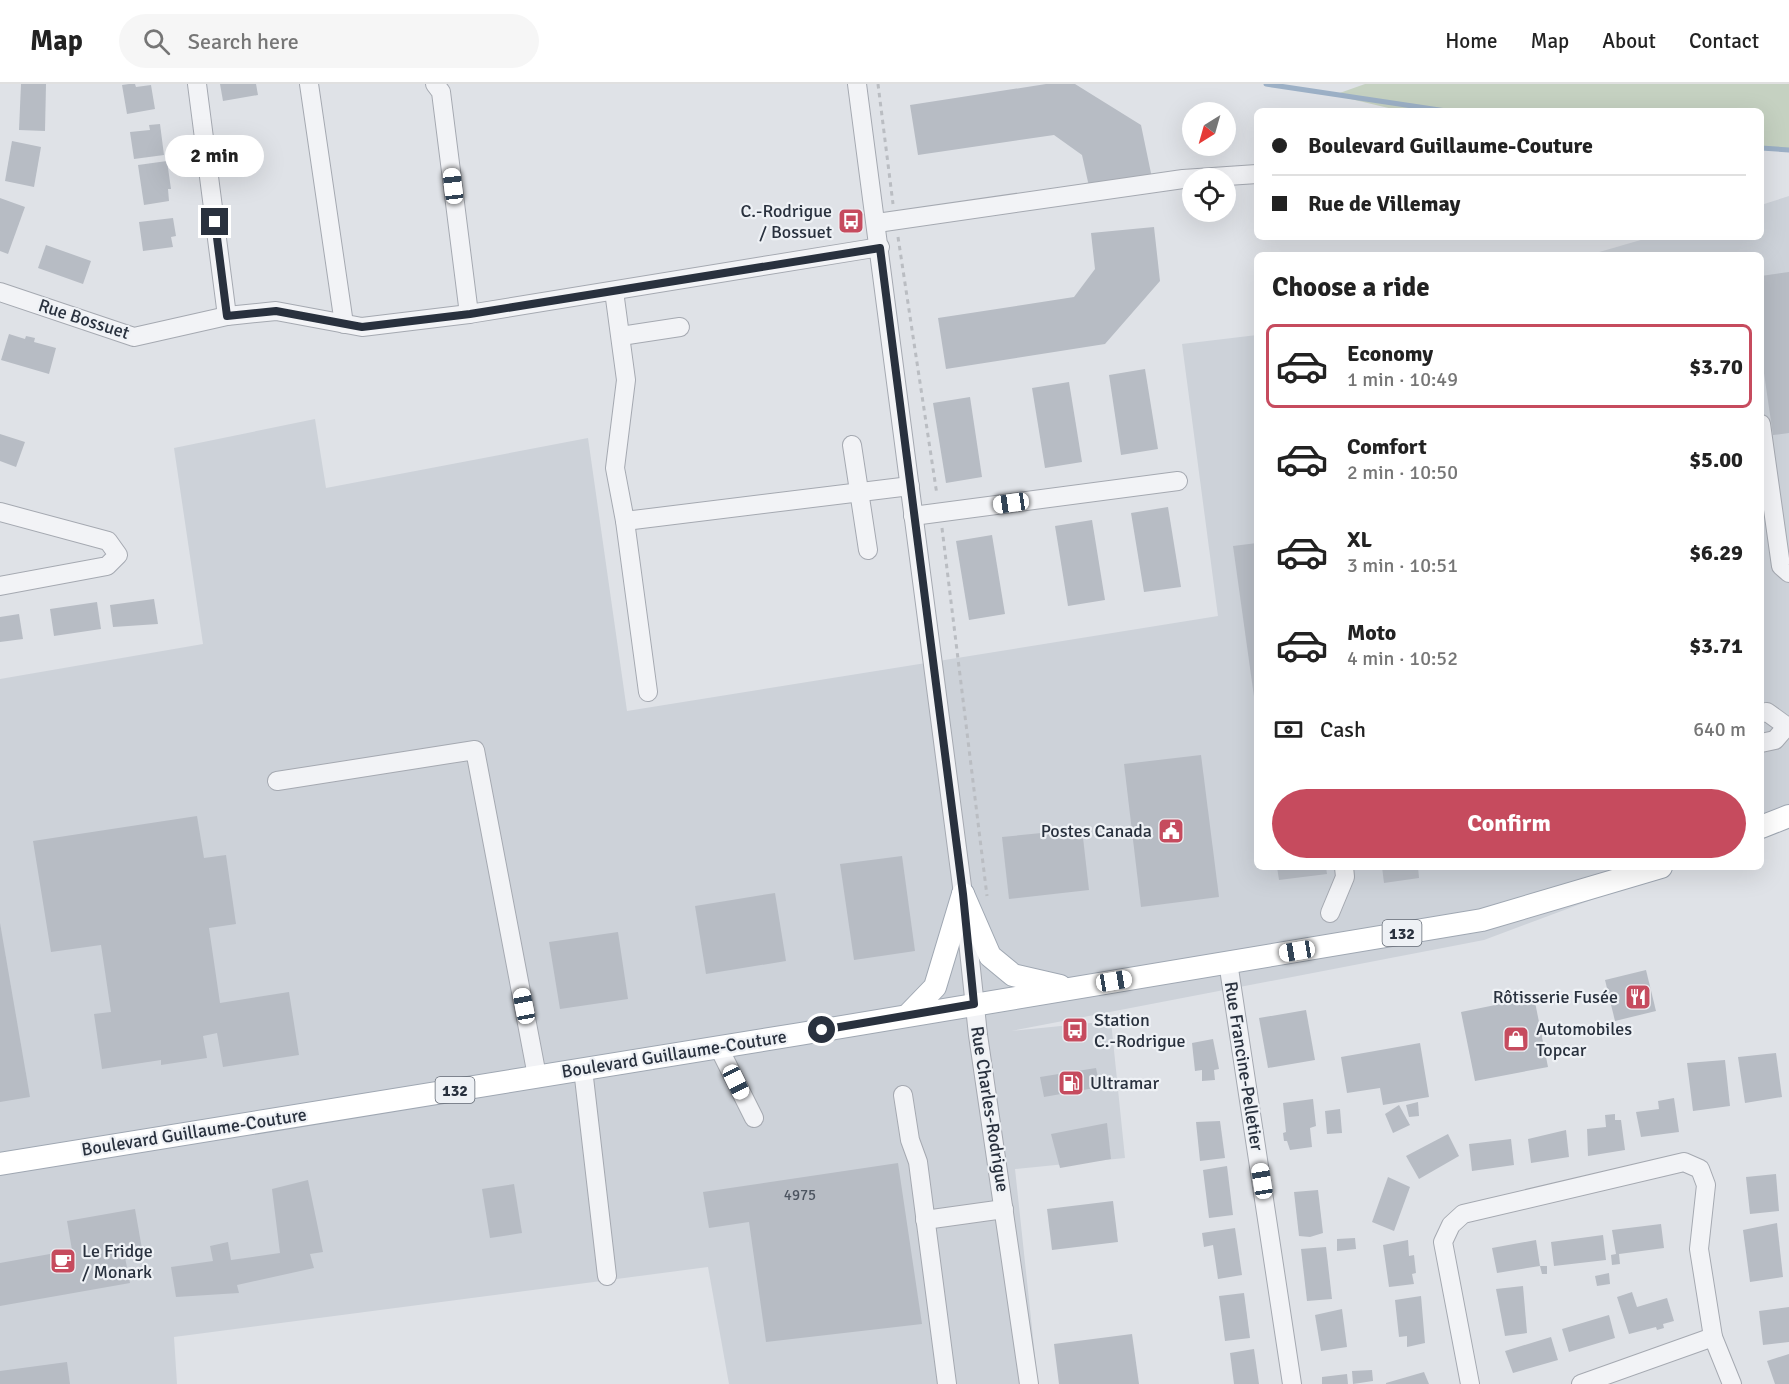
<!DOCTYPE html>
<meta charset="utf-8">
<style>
body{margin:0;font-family:Signika,sans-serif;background:#f6f6f6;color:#222;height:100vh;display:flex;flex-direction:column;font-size:22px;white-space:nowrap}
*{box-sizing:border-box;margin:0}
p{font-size:20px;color:#767676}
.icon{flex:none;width:33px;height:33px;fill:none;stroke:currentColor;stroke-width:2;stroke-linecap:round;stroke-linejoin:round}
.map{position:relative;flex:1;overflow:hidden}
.sheet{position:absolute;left:1254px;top:168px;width:510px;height:618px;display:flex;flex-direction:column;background:#fff;border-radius:9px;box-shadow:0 6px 24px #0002}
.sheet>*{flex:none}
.banner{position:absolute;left:1254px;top:24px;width:510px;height:132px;border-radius:9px;box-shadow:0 6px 24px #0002;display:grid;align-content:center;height:132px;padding:0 18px;background:#fff}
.needle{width:39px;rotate:217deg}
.tools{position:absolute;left:1182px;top:18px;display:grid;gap:12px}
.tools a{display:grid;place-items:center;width:54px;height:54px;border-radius:50%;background:#fff;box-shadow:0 6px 24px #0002;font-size:30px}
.end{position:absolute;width:27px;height:27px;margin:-14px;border:8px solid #29313e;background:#fff;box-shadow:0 0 0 3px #fff}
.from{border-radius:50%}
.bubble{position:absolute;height:42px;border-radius:21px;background:#fff;box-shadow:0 6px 24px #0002;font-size:20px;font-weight:700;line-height:42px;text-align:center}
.car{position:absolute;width:18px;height:36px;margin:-18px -9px;border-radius:8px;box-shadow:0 0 4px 2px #0007;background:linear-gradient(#fff 24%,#345 0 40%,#fff 0 76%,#345 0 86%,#fff 0)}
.banner b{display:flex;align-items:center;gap:21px;height:57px;font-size:22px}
.banner b+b{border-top:2px solid #e0e0e0}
.banner i{width:15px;height:15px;background:#222}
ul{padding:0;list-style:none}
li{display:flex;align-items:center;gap:18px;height:84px;margin:0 12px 9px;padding:0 6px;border:3px solid transparent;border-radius:9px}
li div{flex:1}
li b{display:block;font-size:22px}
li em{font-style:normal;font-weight:700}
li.active{border-color:#c64b5e}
li>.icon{width:54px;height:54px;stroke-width:1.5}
h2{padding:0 18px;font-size:27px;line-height:72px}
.pay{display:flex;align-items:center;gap:15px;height:66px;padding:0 18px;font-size:22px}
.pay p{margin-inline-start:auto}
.action{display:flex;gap:12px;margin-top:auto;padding:12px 18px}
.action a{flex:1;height:69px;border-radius:36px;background:#c64b5e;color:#fff;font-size:24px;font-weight:700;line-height:69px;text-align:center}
header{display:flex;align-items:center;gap:36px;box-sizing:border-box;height:84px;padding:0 30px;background:#fff;border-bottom:2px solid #e0e0e0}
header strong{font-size:28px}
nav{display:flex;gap:33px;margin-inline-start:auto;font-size:21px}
.search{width:420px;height:54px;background:#f6f6f6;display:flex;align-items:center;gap:15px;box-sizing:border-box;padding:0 21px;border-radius:33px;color:#767676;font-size:22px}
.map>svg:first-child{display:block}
.built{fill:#cdd2d9}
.green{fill:#c5d1c1}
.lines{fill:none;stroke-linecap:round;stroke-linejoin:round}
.stream{stroke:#9cb0c6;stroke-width:5}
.building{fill:#b7bcc4}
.minor-casing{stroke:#a5a9b1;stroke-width:20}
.major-casing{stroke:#9fa7b2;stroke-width:24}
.path{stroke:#babdc2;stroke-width:3;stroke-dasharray:4.5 4.5;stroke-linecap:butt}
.minor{stroke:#f2f3f6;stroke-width:18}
.major{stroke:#fff;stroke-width:22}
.route{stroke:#29313e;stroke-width:8}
.labels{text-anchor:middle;stroke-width:4.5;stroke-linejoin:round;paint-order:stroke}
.number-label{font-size:15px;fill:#4c5460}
.shield{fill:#eef1f5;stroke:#646b75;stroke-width:1.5}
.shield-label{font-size:16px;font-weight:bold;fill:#29313e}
.poi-label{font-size:18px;fill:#29313e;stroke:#eef1f5;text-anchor:start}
.street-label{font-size:18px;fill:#29313e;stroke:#eef1f5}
</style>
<header>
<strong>Map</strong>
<div class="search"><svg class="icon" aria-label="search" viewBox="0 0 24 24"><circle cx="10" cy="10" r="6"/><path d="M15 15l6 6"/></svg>Search here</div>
<nav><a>Home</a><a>Map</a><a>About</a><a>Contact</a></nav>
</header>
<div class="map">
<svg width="1789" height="1300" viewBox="0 0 1789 1300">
<rect width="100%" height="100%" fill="#dfe2e7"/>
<g class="built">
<polygon points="1789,112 1789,742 1761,753 1761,171 1589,171 1651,153 1761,153 1761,121"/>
<polygon points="1257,251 1257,783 1680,783 1484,856 1011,947 1111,937 1125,1074 1015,1085 1038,1300 729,1300 708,1183 174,1253 177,1300 0,1300 0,595 203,560 174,364 315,335 326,404 588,354 627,627 1218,532 1182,260"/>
</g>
<polygon class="green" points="1365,0 1789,0 1789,66 1761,64 1761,27 1401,27 1334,11"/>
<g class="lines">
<g class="stream">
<polyline points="1266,0 1446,27"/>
<polyline points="1761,64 1789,66"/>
</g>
</g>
<g class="building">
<polygon points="21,0 46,0 45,47 19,46"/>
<polygon points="129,0 135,0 136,3 151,1 155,25 127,30 122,1"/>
<polygon points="220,0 256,0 258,11 223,17"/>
<polygon points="1046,0 1075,0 1141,41 1152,94 1090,107 1082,71 1054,51 918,71 910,21"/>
<polygon points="160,40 164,71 134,75 130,48 150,46 149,41"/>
<polygon points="12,57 41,63 34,103 5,97"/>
<polygon points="167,77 171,105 168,105 169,117 144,121 138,81"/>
<polygon points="0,114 25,123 8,170 0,167"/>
<polygon points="173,134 176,152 171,153 173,163 143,167 139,138"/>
<polygon points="1154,143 1160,197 1105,260 946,285 938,234 1074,213 1095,185 1091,149"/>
<polygon points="46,161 91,177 83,200 38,184"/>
<polygon points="1789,188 1789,349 1773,351 1761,269 1761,192"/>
<polygon points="9,250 25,255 26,252 35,254 34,258 56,264 49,290 1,276"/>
<polygon points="1145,285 1158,365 1121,371 1109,291"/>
<polygon points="1069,298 1082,378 1045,384 1032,304"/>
<polygon points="970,313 982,393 946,399 933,319"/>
<polygon points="0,350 25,358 16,383 0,377"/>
<polygon points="1168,423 1181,503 1144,508 1131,429"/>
<polygon points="1092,436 1105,516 1068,522 1055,442"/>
<polygon points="992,451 1005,530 969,536 956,457"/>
<polygon points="1257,459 1257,627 1256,627 1233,462"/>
<polygon points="154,515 158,540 113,543 110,521"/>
<polygon points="97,518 101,545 54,552 50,525"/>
<polygon points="19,530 23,555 0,558 0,533"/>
<polygon points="1201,671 1219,813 1141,823 1124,680"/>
<polygon points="197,732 204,774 226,771 236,840 209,844 220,919 289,908 299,971 223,983 217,949 203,952 207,974 161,981 161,976 102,985 94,930 111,928 101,861 51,868 33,757"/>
<polygon points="1082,745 1089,806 1009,815 1002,753"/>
<polygon points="902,772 915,867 854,876 840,780"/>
<polygon points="1277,783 1326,783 1327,790 1279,796"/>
<polygon points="1382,783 1418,783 1419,794 1384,799"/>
<polygon points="775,809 786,877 706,890 695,822"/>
<polygon points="0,839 30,1013 0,1018"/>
<polygon points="618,848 628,915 560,925 549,858"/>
<polygon points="1646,886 1656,927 1615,937 1605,896"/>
<polygon points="1534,913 1548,983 1475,997 1461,928"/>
<polygon points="1306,926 1315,976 1268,984 1259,934"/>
<polygon points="1213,955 1219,985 1214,986 1215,996 1202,997 1202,986 1195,987 1192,959"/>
<polygon points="1420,959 1429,1013 1383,1021 1380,1004 1347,1009 1341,973"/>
<polygon points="1776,969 1782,1013 1745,1019 1738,973"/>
<polygon points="1725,976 1730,1022 1693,1027 1687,979"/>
<polygon points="1096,984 1100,1003 1044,1013 1040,993"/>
<polygon points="1674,1014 1679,1048 1641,1053 1636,1028 1659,1025 1658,1017"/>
<polygon points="1313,1015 1316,1042 1310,1044 1312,1063 1290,1066 1287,1057 1284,1057 1283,1049 1286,1048 1283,1019"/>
<polygon points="1418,1018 1419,1032 1409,1033 1406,1021"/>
<polygon points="1399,1021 1410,1041 1393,1049 1385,1030"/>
<polygon points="1340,1025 1342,1049 1327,1050 1325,1027"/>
<polygon points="1615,1030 1615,1036 1621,1036 1625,1066 1588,1072 1587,1045 1606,1043 1605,1031"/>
<polygon points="1220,1037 1225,1074 1200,1077 1196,1038"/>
<polygon points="1107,1039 1111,1075 1060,1084 1051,1050"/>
<polygon points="1566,1046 1569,1073 1531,1079 1528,1055"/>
<polygon points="1448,1050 1459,1072 1419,1095 1406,1072"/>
<polygon points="1511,1055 1514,1081 1472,1087 1469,1060"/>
<polygon points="898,1079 922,1240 766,1258 749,1138 709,1144 703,1108"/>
<polygon points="1227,1082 1233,1131 1209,1134 1203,1086"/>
<polygon points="1776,1090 1779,1127 1750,1130 1746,1093"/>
<polygon points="1388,1093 1410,1103 1394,1147 1372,1138"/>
<polygon points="308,1096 323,1168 310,1170 314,1184 237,1201 239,1209 176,1213 171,1183 213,1177 210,1162 228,1158 231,1176 280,1169 272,1105"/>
<polygon points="514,1100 522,1149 490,1154 482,1105"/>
<polygon points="1318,1106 1323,1149 1310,1153 1299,1152 1294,1108"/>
<polygon points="1113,1117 1118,1158 1052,1166 1047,1125"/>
<polygon points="135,1125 142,1165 124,1168 130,1199 0,1222 0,1179 72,1166 67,1137"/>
<polygon points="1777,1139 1783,1193 1750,1198 1743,1146"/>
<polygon points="1661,1140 1664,1164 1619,1170 1620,1180 1612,1181 1611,1171 1616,1170 1612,1146"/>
<polygon points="1235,1144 1242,1191 1218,1195 1213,1161 1204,1163 1202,1149"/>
<polygon points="1603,1151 1606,1176 1554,1182 1551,1158"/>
<polygon points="1355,1154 1356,1165 1337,1167 1337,1155"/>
<polygon points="1408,1156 1409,1172 1414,1171 1416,1189 1412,1190 1414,1200 1389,1203 1383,1161"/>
<polygon points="1536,1156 1540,1182 1547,1182 1547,1190 1542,1190 1540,1182 1497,1189 1492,1164"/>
<polygon points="1326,1163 1332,1215 1307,1217 1301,1165"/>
<polygon points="1609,1189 1610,1200 1597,1202 1595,1192"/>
<polygon points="1523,1202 1527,1249 1505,1252 1496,1205"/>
<polygon points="1632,1208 1637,1223 1667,1214 1674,1237 1663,1240 1664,1244 1657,1246 1656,1243 1629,1250 1617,1213"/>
<polygon points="1244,1209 1250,1254 1225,1257 1219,1212"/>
<polygon points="1421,1212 1425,1259 1407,1263 1407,1252 1399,1253 1395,1216"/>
<polygon points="1789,1223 1789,1258 1763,1261 1759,1227"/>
<polygon points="1342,1225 1347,1263 1321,1267 1315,1231"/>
<polygon points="1609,1231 1615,1254 1569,1268 1562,1245"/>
<polygon points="1132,1250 1139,1300 1059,1300 1054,1260"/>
<polygon points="1551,1253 1558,1276 1513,1289 1505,1267"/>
<polygon points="1254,1265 1259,1300 1234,1300 1230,1269"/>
<polygon points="1789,1270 1789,1300 1775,1300 1767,1277"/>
<polygon points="67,1278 70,1300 0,1300 0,1287"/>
<polygon points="1372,1286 1373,1297 1353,1300 1352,1287"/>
<polygon points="1424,1288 1429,1300 1386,1300 1386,1299"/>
<polygon points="1347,1290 1348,1300 1322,1300 1322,1293"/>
</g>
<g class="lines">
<g class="minor-casing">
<g id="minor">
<polyline points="197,0 227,232"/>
<polyline points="309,0 344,240"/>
<polyline points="435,0 441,8 469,230"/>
<polyline points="857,0 963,810 978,951 1029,1300"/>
<polyline points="877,139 1183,95 1257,90"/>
<polyline points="614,207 626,296 615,384 625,437 648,608"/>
<polyline points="0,208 134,253 227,232 276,227 362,243 469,230 880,163"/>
<polyline points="621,252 680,243"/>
<polyline points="1761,340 1781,482 1789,489"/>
<polyline points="852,361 868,466"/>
<polyline points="0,428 108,457 118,471 107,482 0,502"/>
<polyline points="913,432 1178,397"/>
<polyline points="625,437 910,402"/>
<polyline points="1761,629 1767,628 1789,644"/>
<polyline points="1761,659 1775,656 1786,643"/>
<polyline points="277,697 475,666 537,992"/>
<polyline points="1330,829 1345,793 1344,783"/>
<polyline points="1228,878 1292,1300"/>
<polyline points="718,962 754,1034"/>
<polyline points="583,985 607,1192"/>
<polyline points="903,1011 910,1056 918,1078 947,1300"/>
<polyline points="925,1136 1004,1125"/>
<polyline points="1470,1300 1443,1158 1451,1141 1463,1130 1684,1078 1700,1085 1706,1101 1699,1165 1713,1253 1732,1300"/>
<polyline points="1581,1300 1713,1253"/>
</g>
</g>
<g class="major-casing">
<g id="major">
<polyline points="1761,743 1789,732"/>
<polyline points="963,810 990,872 1013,891 1060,902"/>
<polyline points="908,931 935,903 963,810"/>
<polyline points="0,1080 800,950 1482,836 1661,783"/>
</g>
</g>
<g class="path">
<polyline points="878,0 893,120"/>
<polyline points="898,153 937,411"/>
<polyline points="942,444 987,812"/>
</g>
<use href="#minor" class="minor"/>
<use href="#major" class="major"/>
</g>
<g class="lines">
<polyline class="route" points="215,138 227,232 276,227 362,243 470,230 880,164 963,810 974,920 822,946"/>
</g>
<defs>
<g id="bus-square" transform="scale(1.35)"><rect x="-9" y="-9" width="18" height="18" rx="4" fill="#c64b5e" stroke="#eef1f5"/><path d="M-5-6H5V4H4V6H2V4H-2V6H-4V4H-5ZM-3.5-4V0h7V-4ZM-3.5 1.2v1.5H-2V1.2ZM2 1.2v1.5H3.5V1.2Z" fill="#fff"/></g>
<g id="civic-square" transform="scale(1.35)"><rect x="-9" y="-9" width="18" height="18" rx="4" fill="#c64b5e" stroke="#eef1f5"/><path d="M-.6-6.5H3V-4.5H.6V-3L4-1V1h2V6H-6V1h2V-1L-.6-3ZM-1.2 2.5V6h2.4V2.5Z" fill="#fff"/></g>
<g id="restaurant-square" transform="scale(1.35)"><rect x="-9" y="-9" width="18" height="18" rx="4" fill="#c64b5e" stroke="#eef1f5"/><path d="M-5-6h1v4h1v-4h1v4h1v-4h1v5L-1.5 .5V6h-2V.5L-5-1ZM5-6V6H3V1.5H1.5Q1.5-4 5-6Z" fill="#fff"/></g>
<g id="shop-square" transform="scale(1.35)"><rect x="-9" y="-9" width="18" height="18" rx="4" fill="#c64b5e" stroke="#eef1f5"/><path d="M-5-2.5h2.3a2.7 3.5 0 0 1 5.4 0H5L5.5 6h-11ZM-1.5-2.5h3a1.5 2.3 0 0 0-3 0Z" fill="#fff"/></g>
<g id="fuel-square" transform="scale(1.35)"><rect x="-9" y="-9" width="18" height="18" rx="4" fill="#c64b5e" stroke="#eef1f5"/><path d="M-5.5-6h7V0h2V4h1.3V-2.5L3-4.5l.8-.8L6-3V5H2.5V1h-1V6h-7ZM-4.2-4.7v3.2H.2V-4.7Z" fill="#fff"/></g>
<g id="cafe-square" transform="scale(1.35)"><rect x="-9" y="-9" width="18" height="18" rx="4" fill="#c64b5e" stroke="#eef1f5"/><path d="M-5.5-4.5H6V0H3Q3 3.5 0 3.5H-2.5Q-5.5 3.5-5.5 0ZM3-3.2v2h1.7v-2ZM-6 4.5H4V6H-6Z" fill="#fff"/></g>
</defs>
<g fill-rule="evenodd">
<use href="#bus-square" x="851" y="137"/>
<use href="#civic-square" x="1171" y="747"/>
<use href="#restaurant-square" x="1638" y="913"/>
<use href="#bus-square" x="1075" y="946"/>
<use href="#shop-square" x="1516" y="955"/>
<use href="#fuel-square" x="1071" y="999"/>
<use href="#cafe-square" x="63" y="1177"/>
</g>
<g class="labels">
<g class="number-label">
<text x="800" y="1116">4975</text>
</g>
<g class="shield">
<rect x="1382.5" y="836" width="39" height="26" rx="4.5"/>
<rect x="435.5" y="993" width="39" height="26" rx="4.5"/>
</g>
<g class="shield-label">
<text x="1402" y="855">132</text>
<text x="455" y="1012">132</text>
</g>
<g class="poi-label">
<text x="832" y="133" text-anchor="end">C.-Rodrigue<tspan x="832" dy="21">/ Bossuet</tspan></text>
<text x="1152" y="753" text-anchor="end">Postes Canada</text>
<text x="1618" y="919" text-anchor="end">Rôtisserie Fusée</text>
<text x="1094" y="942">Station<tspan x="1094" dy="21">C.-Rodrigue</tspan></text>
<text x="1536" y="951">Automobiles<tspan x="1536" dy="21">Topcar</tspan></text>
<text x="1090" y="1005">Ultramar</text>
<text x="82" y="1173">Le Fridge<tspan x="82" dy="21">/ Monark</tspan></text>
</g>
<g class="street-label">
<text transform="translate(84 235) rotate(18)" y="6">Rue Bossuet</text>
<text transform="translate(674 970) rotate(-9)" y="6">Boulevard Guillaume-Couture</text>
<text transform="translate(1244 982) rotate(81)" y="6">Rue Francine-Pelletier</text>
<text transform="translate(990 1025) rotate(81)" y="6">Rue Charles-Rodrigue</text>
<text transform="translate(194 1048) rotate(-9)" y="6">Boulevard Guillaume-Couture</text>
</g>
</g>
</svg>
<div class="tools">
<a><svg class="needle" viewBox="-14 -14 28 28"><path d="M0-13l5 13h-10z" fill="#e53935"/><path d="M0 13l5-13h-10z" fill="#767676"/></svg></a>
<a><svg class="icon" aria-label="locate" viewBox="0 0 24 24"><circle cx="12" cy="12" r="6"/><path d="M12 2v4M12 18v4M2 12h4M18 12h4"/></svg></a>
</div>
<i class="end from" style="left:822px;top:946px"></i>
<i class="end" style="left:215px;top:138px"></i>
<div class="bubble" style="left:165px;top:51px;width:99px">2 min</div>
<i class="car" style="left:453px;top:102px;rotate:353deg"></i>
<i class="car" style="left:1011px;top:419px;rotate:262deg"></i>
<i class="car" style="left:1297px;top:867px;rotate:261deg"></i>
<i class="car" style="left:1114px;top:897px;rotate:81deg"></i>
<i class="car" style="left:524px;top:922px;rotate:349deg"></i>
<i class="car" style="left:736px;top:998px;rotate:154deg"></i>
<i class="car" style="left:1262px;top:1097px;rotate:351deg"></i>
<div class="banner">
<b><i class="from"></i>Boulevard Guillaume-Couture</b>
<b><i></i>Rue de Villemay</b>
</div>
<section class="sheet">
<h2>Choose a ride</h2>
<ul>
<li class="active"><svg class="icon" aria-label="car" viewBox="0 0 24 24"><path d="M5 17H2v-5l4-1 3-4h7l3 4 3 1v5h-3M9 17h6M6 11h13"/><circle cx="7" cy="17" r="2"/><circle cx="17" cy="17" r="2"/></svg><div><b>Economy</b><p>1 min · 10:49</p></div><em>$3.70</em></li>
<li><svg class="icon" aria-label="car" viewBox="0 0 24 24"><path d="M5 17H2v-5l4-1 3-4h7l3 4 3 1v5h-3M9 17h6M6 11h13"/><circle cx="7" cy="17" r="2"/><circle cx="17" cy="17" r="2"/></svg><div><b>Comfort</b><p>2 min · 10:50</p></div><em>$5.00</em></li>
<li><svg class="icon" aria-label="car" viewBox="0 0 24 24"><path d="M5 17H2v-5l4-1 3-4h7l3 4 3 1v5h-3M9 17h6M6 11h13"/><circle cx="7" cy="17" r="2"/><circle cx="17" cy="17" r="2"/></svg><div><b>XL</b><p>3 min · 10:51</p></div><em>$6.29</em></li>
<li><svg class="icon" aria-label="car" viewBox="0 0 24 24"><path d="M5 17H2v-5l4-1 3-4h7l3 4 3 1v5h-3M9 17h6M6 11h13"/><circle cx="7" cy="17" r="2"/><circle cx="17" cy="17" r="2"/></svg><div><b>Moto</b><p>4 min · 10:52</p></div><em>$3.71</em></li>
</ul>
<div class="pay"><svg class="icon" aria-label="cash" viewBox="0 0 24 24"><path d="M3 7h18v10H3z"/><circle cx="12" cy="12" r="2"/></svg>Cash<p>640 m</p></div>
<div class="action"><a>Confirm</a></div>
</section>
</div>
